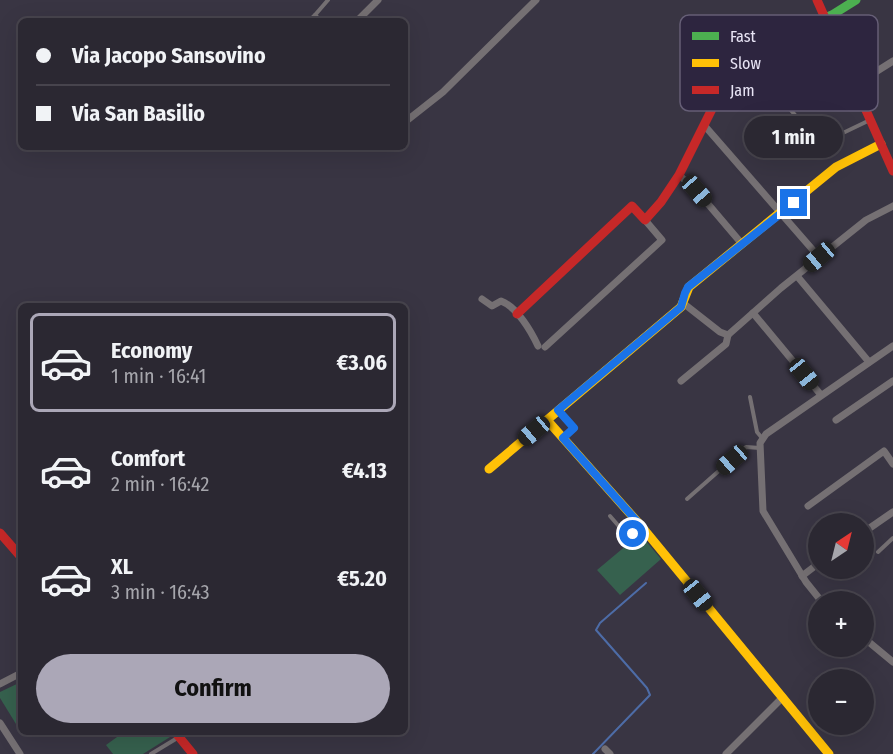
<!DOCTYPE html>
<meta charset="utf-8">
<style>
body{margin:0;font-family:"Fira Sans Condensed",sans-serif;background:#37343e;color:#f1f3f6;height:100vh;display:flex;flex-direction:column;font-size:22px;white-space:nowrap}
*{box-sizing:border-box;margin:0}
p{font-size:20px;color:#a6a6ac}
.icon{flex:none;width:33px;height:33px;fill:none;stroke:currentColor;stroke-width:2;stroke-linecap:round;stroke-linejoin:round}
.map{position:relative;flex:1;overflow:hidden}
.drawer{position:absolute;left:18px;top:303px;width:390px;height:432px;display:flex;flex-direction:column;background:#2b2832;border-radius:9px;box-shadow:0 6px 24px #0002,0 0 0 2px #47444d}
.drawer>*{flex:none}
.hud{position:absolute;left:18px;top:18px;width:390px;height:132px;border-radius:9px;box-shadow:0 6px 24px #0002,0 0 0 2px #47444d;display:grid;align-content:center;height:132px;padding:0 18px;background:#2b2832}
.needle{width:39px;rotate:35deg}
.controls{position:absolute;left:808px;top:513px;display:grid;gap:12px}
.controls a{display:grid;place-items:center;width:66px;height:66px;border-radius:50%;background:#2b2832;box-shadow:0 6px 24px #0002,0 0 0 2px #47444d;font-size:30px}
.end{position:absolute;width:27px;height:27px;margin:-14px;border:8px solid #1a73e8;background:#fff;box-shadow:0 0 0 3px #fff}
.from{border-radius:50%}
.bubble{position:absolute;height:42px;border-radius:21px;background:#2b2832;box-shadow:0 6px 24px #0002,0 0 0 2px #47444d;font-size:20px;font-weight:700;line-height:42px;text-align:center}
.car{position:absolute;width:18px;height:36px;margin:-18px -9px;border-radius:8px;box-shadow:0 0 4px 2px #0007;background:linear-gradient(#222 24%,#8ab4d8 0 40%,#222 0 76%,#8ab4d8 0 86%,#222 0)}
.hud b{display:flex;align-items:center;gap:21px;height:57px;font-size:22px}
.hud b+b{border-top:2px solid #47444d}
.hud i{width:15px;height:15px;background:#f1f3f6}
ul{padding:10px 0 0;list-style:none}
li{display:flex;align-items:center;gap:18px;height:99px;margin:0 12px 9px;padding:0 6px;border:3px solid transparent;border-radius:9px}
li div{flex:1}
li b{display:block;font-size:22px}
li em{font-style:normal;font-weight:700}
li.on{border-color:#aba7b7}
li>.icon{width:54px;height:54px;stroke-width:1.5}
.cta{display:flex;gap:12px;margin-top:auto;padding:12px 18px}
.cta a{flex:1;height:69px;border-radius:36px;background:#aba7b7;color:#111;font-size:24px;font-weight:700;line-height:69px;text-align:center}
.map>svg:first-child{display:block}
.green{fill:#36614e}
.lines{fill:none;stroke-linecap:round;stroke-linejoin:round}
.stream{stroke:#4d6ca7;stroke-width:2}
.lane{stroke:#757073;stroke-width:4}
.street{stroke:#757073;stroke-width:7}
.fast{stroke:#4caf50;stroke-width:9}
.slow{stroke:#ffc107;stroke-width:9}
.jam{stroke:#c62828;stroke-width:9}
.route{stroke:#1a73e8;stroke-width:8}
.key{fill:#2d253f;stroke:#655e76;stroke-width:1.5}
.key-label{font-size:16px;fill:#e8e4f5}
</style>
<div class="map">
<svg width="893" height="754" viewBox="0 0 893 754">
<rect width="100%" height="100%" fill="#393543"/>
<g class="green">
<polygon points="640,534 661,559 620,595 597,570"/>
<polygon points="21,682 21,722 16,724 0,698 0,692"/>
<polygon points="124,732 166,732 170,737 143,754 113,754 106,745"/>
</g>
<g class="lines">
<polyline class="stream" points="593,754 650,695 647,688 596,630 600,623 646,583"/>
<g class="lane">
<polyline points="836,13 865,79"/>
<polyline points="309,21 315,15"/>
<polyline points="321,21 315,15 328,0"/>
<polyline points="783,101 820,144 870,120"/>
<polyline points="750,397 757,432 762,438"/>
<polyline points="687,499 746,447 760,448"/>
<polyline points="610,516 629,538 641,527"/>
<polyline points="878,552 893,538"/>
<polyline points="151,754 179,737"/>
</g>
<g class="street">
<polyline points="357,21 378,0"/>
<polyline points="855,85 893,61"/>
<polyline points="405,122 443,92 536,0"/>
<polyline points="704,125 819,257"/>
<polyline points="679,175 697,191 742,244"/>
<polyline points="797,276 869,362"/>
<path d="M 482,299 L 492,306 L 501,301 C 517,307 531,331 538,346"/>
<polyline points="683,303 720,332 728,335 781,288 866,220 893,206"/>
<polyline points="753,313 821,395"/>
<polyline points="545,347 662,240 645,220"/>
<polyline points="681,381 726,344 728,335"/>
<polyline points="558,410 574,428 563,438"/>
<polyline points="836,420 893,381"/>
<polyline points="808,506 884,451 893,464"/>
<polyline points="864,532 893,512"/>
<polyline points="802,576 819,563"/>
<polyline points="822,602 806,582 763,511 760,443 766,434 893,346"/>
<polyline points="864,638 893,662"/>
<polyline points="0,684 21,673"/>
<polyline points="0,723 20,754"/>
<polyline points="605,749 610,754"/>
<polyline points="726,754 783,697"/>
</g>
<polyline class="fast" points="759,44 832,15 856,0"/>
<g class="slow">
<polyline points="547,420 642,527 829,754"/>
<polyline points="489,469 681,307 689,287 836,167 881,144"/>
</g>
<g class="jam">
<polyline points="817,0 893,171"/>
<polyline points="517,314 632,206 645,220 661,202 679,175 718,97 737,74 746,53 750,48 759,44"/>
<polyline points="0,533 21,557"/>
<polyline points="175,732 193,754"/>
</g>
</g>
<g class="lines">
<polyline class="route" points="633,534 642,527 563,438 574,428 558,410 681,307 685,293 688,287 794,203"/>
</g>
<rect x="680" y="15" width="198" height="96" rx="9" class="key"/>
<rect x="692" y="32" width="27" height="8" fill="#4caf50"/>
<rect x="692" y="59" width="27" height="8" fill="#ffc107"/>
<rect x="692" y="86" width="27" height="8" fill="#c62828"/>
<g class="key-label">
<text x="730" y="42">Fast</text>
<text x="730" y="69">Slow</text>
<text x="730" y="96">Jam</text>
</g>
</svg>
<div class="controls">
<a><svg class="needle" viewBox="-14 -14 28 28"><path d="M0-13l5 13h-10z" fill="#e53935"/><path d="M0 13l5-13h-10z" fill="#a6a6ac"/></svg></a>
<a>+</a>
<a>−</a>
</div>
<i class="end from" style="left:633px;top:534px"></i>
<i class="end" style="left:794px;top:203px"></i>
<div class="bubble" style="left:744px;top:116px;width:99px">1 min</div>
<i class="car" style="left:697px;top:191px;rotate:139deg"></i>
<i class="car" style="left:819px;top:257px;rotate:230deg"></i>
<i class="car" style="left:804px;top:374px;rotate:141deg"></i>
<i class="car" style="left:534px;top:431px;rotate:230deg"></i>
<i class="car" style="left:732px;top:460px;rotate:229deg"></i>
<i class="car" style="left:698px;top:595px;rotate:141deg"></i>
<div class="hud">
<b><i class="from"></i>Via Jacopo Sansovino</b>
<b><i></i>Via San Basilio</b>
</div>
<section class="drawer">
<ul>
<li class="on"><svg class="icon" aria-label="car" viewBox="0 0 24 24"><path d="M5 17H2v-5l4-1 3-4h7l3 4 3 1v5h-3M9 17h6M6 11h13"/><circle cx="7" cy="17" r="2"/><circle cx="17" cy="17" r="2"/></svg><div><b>Economy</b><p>1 min · 16:41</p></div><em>€3.06</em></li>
<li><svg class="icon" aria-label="car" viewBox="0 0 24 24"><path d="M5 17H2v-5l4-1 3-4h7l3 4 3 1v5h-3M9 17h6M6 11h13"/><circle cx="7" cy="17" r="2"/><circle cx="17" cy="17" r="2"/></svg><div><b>Comfort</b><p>2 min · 16:42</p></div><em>€4.13</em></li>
<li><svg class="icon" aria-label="car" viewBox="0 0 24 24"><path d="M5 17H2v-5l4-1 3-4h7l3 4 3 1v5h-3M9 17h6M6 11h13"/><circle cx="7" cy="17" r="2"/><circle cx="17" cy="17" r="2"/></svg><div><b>XL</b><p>3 min · 16:43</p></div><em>€5.20</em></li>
</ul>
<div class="cta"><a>Confirm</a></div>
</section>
</div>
